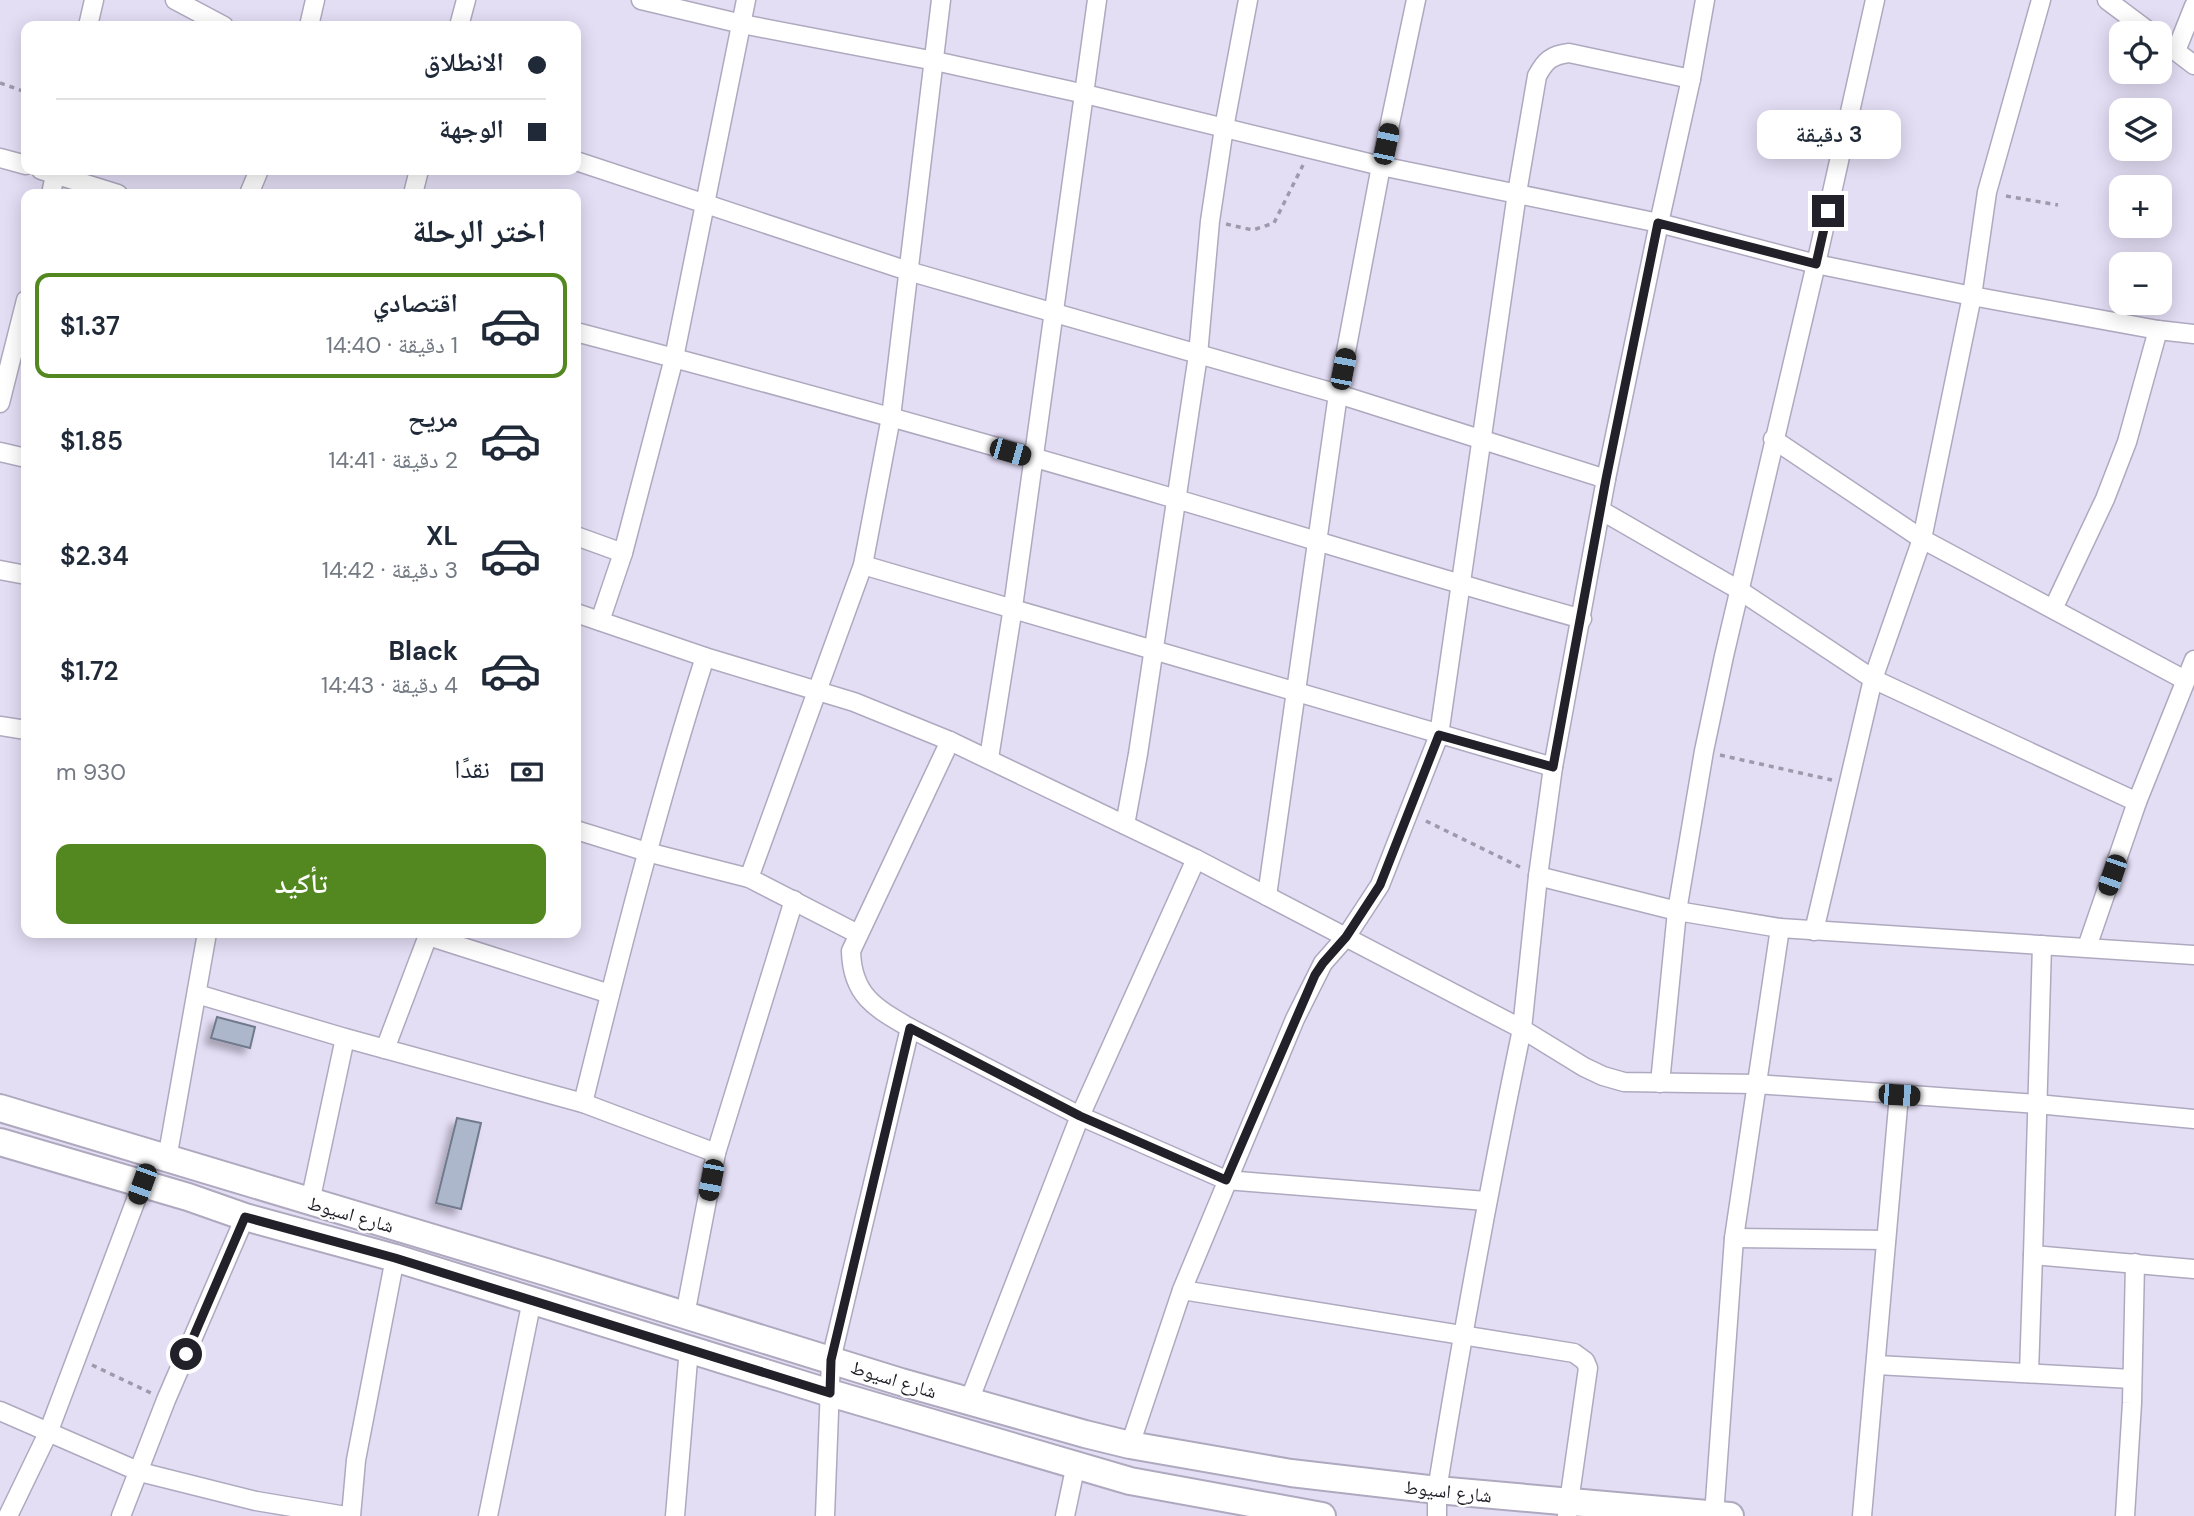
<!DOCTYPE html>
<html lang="ar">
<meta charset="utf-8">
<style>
body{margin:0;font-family:"DM Sans","Noto Naskh Arabic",sans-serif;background:#f6f6f7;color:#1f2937;direction:rtl;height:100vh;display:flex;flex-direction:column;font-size:26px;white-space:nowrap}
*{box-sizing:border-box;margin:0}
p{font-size:23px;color:#747a83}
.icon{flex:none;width:38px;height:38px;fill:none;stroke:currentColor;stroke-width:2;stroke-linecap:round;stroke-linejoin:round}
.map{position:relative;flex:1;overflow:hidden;direction:ltr}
.drawer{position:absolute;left:21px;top:189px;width:560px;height:749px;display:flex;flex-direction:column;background:#fff;border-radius:14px;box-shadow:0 4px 18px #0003;direction:rtl}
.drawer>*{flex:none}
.banner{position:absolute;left:21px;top:21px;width:560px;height:154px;border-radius:14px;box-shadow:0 4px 18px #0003;direction:rtl;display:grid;align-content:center;height:154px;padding:0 35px;background:#fff}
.buttons{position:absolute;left:2109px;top:21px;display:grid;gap:14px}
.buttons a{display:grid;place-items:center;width:63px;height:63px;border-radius:14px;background:#fff;box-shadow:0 4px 18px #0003;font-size:35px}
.end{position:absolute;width:32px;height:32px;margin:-16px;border:9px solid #222028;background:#fff;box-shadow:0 0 0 4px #fff}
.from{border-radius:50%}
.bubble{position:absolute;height:49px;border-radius:14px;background:#fff;box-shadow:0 4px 18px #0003;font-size:23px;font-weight:600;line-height:49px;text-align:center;direction:rtl}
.car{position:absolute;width:21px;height:42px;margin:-21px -10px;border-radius:9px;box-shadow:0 0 5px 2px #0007;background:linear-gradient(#222 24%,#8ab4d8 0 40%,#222 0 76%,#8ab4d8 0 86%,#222 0)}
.banner b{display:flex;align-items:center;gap:24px;height:66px;font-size:26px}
.banner b+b{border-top:2px solid #e0e1e3}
.banner i{width:18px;height:18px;background:#1f2937}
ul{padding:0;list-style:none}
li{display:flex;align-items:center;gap:21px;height:105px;margin:0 14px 10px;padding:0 21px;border:4px solid transparent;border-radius:14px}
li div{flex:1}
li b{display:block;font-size:26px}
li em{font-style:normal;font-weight:600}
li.on{border-color:#538820}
li>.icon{width:63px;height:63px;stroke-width:1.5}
h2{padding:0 35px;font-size:32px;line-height:84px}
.pay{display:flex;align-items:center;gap:18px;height:77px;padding:0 35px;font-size:26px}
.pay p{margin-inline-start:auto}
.action{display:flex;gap:14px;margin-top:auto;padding:14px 35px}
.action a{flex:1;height:80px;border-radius:14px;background:#538820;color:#fff;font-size:28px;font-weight:600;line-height:80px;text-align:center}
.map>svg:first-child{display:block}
.building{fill:#adb7cc;stroke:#717a8d;stroke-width:2;filter:url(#shadow)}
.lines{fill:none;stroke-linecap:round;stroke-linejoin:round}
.street-casing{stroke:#afa9bf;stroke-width:21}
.secondary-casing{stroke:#afa9bf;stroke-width:30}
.path{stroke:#9e9aab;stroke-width:3.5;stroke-dasharray:5 5;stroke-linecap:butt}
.street{stroke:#fff;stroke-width:18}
.secondary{stroke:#fff;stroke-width:26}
.route{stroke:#222028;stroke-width:9}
.labels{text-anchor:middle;stroke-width:5;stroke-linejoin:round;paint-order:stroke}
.street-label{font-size:19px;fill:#222028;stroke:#fff}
</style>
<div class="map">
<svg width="2194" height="1516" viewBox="0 0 2194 1516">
<defs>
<filter id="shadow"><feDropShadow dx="-6" dy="6" stdDeviation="3.5" flood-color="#0004"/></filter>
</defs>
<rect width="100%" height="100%" fill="#e4def5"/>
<g class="building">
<polygon points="217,1017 255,1027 250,1048 211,1038"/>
<polygon points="457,1118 481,1123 461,1209 436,1203"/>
</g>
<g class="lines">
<g class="street-casing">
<g id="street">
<polyline points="175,0 224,26"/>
<polyline points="641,0 742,24 935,61 1085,94 1381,166 1659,223 1816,264 1972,296 2158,330 2194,334"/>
<polyline points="2107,0 2151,33"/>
<polyline points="88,26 94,0"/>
<polyline points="309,26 315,0"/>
<polyline points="459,26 466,0"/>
<polyline points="2160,39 2194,65"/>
<polyline points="2176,51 2194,6"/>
<polyline points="0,158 26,165"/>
<polyline points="576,161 908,271 1338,394 1606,479"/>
<polyline points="41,170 118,194"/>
<polyline points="51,194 56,170"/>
<polyline points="249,194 259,170"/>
<polyline points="413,194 419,170"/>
<path d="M 576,332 C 777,385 977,440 1176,499 C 1312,539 1446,581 1582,619"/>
<polyline points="0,403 26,300"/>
<polyline points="1773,439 1922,539 2185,680"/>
<polyline points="0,452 26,458"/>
<polyline points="1602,511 1739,590 1873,679 2137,802"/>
<polyline points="576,536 623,553 674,358 746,0"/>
<polyline points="863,565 1553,767"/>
<polyline points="0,570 26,575"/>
<polyline points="2053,609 2105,499 2127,442 2158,330"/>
<polyline points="576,613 705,657 854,702 950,741 1196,859 1522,1029 1538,876 1553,767 1606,479 1659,223 1691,79 1705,0"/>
<polyline points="600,621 623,553"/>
<polyline points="0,726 26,730"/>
<polyline points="989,758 1013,607 1097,0"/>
<polyline points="1125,825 1138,754 1198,355 1210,221 1224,128 1248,0"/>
<polyline points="576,830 647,852 749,878 858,934"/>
<polyline points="1538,876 1677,911 1780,928 2194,955"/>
<polyline points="749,878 863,565 891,417 941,0"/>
<polyline points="1267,896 1338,394 1381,166 1416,0"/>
<polyline points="1814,931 1873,679 1922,539 1972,296 1987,192 2041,0"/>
<polyline points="428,936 610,994"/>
<polyline points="2042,945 2033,1255 2194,1269"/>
<polyline points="2087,947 2137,802 2194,660"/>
<polyline points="197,994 345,1038 583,1103 716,1153"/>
<polyline points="910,1028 1080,1116 1226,1180 1486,1201"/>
<polyline points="385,1049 429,933"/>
<polyline points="1660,1083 1677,911 1704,751 1724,656 1816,264 1875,0"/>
<path d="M 583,1103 C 620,953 658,804 705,657"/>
<polyline points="167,1159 207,933"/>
<polyline points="310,1202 345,1038"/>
<polyline points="1734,1238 1886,1240"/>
<polyline points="1182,1290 1574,1353 1585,1361 1588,1368 1567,1516"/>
<polyline points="685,1315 716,1153 794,900"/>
<polyline points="1877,1365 2132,1379"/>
<polyline points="2029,1373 2033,1255"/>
<polyline points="969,1401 1080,1116 1196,859"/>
<polyline points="0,1411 140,1472 256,1501 346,1516"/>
<path d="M 1130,1445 L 1182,1290 L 1295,1019 L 1323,963 L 1346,937 L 1380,885 L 1439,735 L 1517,193 L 1537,76 C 1545,61 1551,55 1569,53 L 1691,79"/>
<polyline points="1714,1515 1734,1238 1780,928"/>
<polyline points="8,1516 48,1433 142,1184"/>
<polyline points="121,1516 166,1400 245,1217"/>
<polyline points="351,1516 356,1460 395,1258"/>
<polyline points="488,1516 532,1300"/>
<polyline points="675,1516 689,1348"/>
<path d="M 825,1516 L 831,1360 L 910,1028 C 875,1008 852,995 851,951 L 950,741"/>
<polyline points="1065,1516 1076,1464"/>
<path d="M 1437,1516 L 1437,1490 C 1462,1336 1490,1182 1522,1029 L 1584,1067 L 1603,1076 L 1624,1082 L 1756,1084 L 2037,1104 L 2194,1119"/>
<polyline points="1862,1516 1899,1095"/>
<polyline points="2125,1516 2132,1403 2135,1263"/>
</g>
</g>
<g class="secondary-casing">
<g id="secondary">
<polyline points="0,1108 546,1272 901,1382 1085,1434 1130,1445 1291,1473 1437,1490 1730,1516"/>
<polyline points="0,1142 188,1197 245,1217 395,1258 830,1393 1130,1481 1322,1516"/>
</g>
</g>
<g class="path">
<polyline points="0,83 26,92"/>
<polyline points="2006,196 2058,205"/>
<polyline points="1226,224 1253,230 1274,223 1303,165"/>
<polyline points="1720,755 1832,780"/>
<polyline points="1426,821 1520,867"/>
<polyline points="92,1365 151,1393"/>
</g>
<use href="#street" class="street"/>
<use href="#secondary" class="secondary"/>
</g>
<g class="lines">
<polyline class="route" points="186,1354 245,1217 395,1258 830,1393 831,1360 910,1028 1080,1116 1226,1180 1315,975 1323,963 1346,937 1380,885 1439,735 1553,767 1606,479 1658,223 1816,264 1828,211"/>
</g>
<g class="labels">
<g class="street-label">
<text transform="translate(351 1214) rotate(16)" y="7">شارع اسيوط</text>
<text transform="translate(894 1379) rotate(17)" y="7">شارع اسيوط</text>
<text transform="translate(1448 1491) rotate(6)" y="7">شارع اسيوط</text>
</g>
</g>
</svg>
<div class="buttons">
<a><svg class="icon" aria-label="locate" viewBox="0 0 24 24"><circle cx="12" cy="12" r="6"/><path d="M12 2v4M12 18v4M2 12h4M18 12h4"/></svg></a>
<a><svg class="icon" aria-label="layers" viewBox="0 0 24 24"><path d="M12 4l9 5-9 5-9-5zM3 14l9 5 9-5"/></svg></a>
<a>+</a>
<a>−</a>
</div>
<i class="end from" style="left:186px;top:1354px"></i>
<i class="end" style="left:1828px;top:211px"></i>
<div class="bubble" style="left:1757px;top:110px;width:144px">3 دقيقة</div>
<i class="car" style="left:1386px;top:144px;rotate:12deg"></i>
<i class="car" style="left:1343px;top:369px;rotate:11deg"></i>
<i class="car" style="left:1010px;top:452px;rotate:106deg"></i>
<i class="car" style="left:2112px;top:875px;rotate:199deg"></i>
<i class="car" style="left:1899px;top:1095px;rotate:94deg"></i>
<i class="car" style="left:711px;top:1180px;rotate:191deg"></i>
<i class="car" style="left:142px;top:1184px;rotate:200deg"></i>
<div class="banner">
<b><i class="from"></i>الانطلاق</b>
<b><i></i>الوجهة</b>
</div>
<section class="drawer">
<h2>اختر الرحلة</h2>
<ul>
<li class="on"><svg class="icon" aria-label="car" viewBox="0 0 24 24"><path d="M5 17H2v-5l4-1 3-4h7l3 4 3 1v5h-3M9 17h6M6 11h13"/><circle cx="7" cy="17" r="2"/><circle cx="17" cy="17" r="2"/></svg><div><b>اقتصادي</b><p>1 دقيقة · 14:40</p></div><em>$1.37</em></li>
<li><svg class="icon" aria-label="car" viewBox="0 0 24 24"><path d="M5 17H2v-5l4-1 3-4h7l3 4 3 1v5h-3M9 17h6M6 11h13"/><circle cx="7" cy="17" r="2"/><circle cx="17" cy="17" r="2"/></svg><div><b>مريح</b><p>2 دقيقة · 14:41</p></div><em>$1.85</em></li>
<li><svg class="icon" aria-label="car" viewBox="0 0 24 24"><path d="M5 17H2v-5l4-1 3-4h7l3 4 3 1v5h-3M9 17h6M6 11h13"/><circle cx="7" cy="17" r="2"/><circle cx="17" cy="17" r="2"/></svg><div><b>XL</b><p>3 دقيقة · 14:42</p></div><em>$2.34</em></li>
<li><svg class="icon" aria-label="car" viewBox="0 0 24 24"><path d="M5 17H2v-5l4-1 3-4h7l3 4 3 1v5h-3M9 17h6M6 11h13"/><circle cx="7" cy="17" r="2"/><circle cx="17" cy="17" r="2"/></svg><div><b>Black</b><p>4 دقيقة · 14:43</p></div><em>$1.72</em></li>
</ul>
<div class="pay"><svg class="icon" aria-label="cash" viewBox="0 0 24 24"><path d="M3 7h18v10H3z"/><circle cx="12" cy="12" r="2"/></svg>نقدًا<p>930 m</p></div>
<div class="action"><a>تأكيد</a></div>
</section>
</div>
